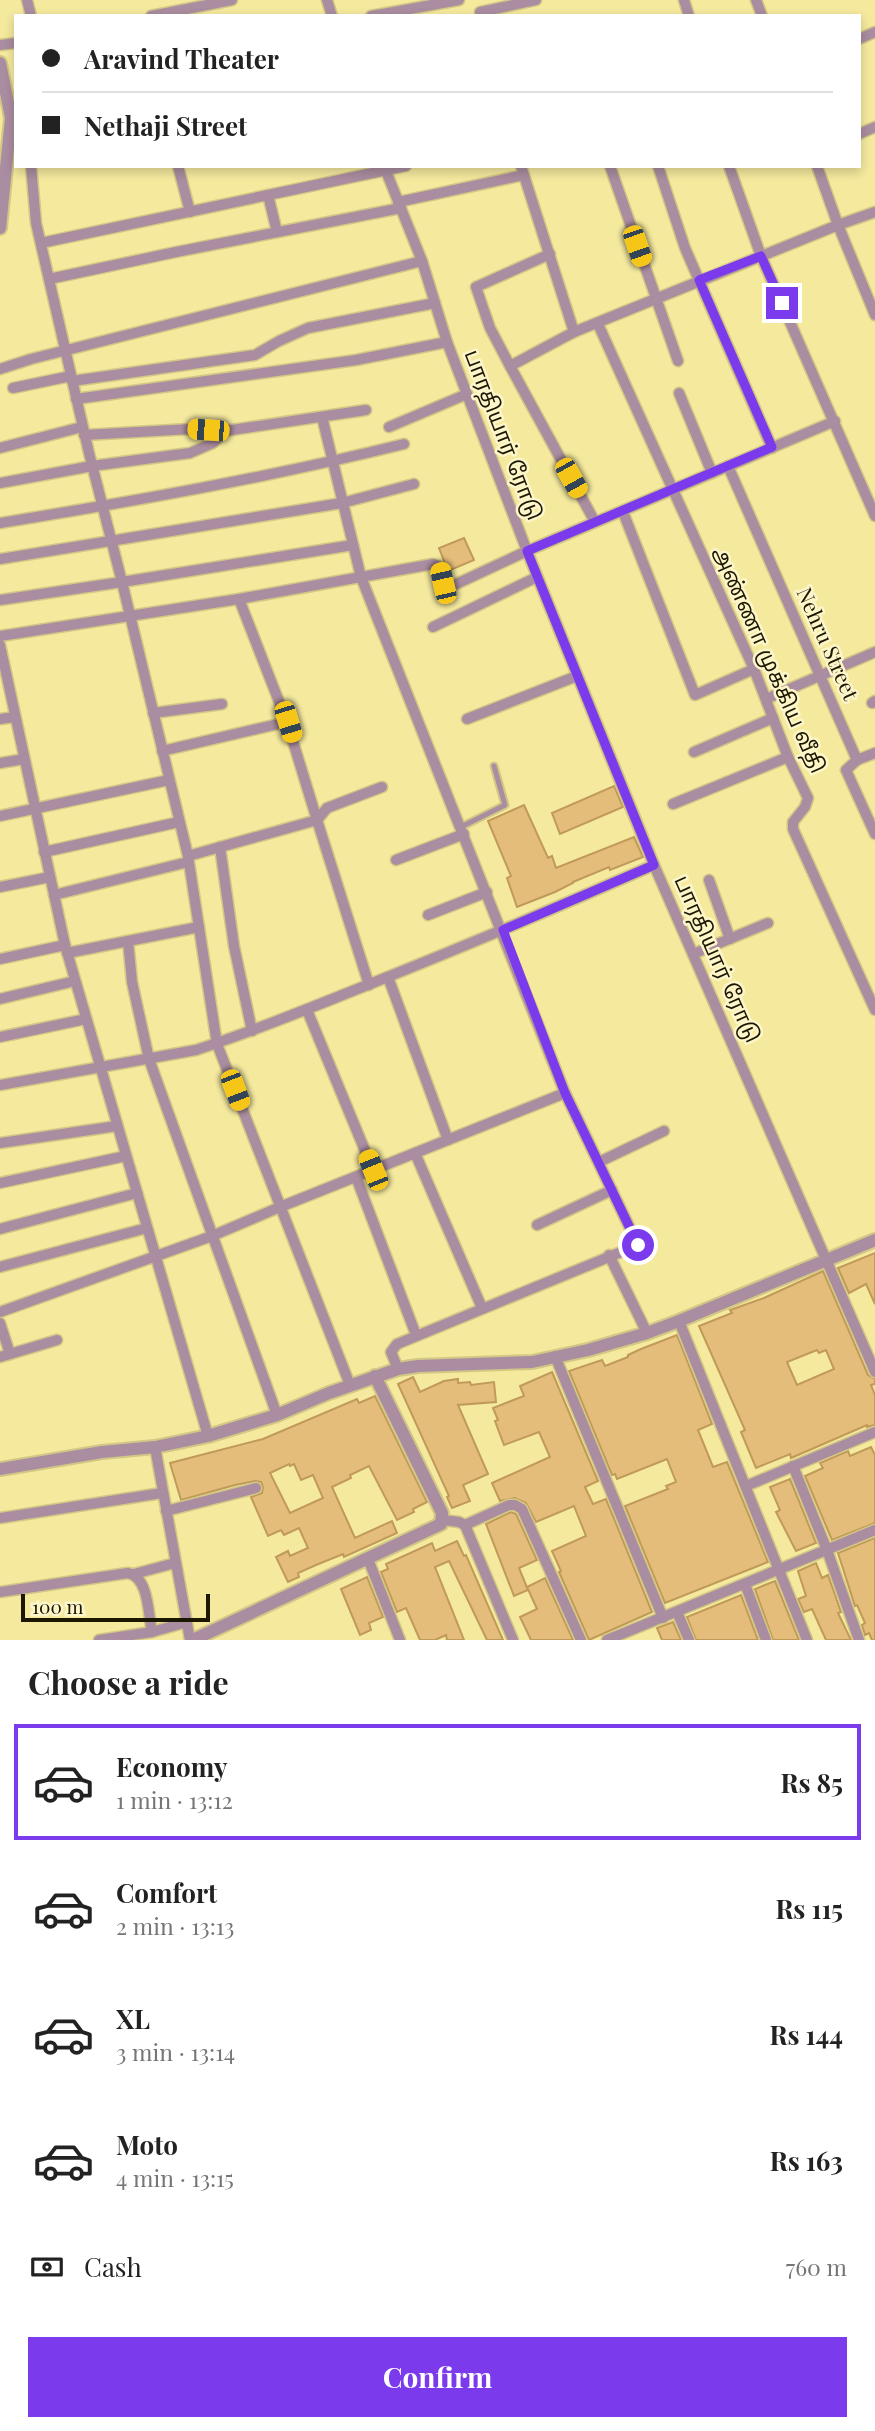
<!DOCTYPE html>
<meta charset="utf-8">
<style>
body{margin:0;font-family:"Playfair Display","Noto Sans Tamil",serif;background:#f6f6f6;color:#222;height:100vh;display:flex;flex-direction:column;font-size:26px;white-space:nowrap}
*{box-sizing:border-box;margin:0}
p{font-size:23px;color:#767676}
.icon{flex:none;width:38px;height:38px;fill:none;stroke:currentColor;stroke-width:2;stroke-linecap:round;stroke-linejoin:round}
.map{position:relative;height:1640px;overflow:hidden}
.sheet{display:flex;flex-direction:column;background:#fff;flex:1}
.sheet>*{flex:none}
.guide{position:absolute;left:14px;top:14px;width:847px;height:154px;border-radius:0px;box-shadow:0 4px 10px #0003;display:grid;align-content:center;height:154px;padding:0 28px;background:#fff}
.scale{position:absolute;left:21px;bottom:18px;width:189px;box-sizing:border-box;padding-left:7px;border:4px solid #1c1700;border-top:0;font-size:19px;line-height:24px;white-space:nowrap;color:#1c1700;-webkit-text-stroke:5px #fdf6ca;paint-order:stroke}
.end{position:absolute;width:32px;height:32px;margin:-16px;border:9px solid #7c3aed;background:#fff;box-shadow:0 0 0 4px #fff}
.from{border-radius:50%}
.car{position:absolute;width:21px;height:42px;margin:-21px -10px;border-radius:9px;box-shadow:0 0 5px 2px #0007;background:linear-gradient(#f5c518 24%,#345 0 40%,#f5c518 0 76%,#345 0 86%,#f5c518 0)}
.guide b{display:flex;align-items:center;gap:24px;height:66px;font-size:26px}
.guide b+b{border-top:2px solid #e0e0e0}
.guide i{width:18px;height:18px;background:#222}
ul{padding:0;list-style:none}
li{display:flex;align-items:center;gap:21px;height:116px;margin:0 14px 10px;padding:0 14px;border:4px solid transparent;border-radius:0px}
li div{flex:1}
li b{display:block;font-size:26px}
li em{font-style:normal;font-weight:700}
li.current{border-color:#7c3aed}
li>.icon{width:63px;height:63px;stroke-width:1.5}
h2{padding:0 28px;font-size:32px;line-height:84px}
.pay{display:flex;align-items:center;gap:18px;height:77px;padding:0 28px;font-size:26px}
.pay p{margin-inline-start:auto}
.action{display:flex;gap:14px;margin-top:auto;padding:14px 28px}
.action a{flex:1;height:80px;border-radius:0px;background:#7c3aed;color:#fff;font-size:28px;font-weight:700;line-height:80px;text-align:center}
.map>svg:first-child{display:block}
.building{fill:#e4bd7a;stroke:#c09a58;stroke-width:2;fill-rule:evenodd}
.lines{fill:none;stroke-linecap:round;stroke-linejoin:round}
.service-casing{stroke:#d2c785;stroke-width:9}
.minor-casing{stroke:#d2c785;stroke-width:13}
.tertiary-casing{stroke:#d2c785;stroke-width:16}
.service{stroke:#aa8da0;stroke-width:5}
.minor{stroke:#aa8da0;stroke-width:10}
.tertiary{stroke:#aa8da0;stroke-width:12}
.route{stroke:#7c3aed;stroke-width:9}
.labels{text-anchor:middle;stroke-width:5;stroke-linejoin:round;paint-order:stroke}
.street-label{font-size:21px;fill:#1c1700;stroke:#fdf6ca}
</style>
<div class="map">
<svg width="875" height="1640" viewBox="0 0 875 1640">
<rect width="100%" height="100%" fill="#f5e99e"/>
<g class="building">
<polygon points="464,538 474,560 448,571 439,548"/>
<polygon points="614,786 623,807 560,834 552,813"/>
<polygon points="524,805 548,858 552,856 556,868 634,837 643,857 610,870 609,867 573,882 573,883 555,892 517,907 507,878 511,876 488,821"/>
<polygon points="875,1253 875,1304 866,1284 849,1293 838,1268"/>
<path d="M 823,1271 L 868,1375 L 875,1379 L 875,1384 L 871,1385 L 875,1395 L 875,1425 L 867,1427 L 867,1425 L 791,1458 L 790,1454 L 756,1468 L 741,1432 L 745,1430 L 699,1326 L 732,1313 L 730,1310 L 764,1298 ZM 817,1350 L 819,1353 L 826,1350 L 834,1369 L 797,1385 L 787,1362 Z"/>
<polygon points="677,1335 712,1424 698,1430 713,1467 727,1462 768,1562 665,1603 625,1506 668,1489 666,1486 676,1482 667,1459 617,1479 615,1474 612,1475 569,1371 602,1360 605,1366 628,1357 628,1355 641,1349"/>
<polygon points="552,1372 598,1481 585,1487 593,1504 606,1499 652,1612 589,1640 559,1572 561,1571 552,1551 586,1536 574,1506 536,1522 526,1503 515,1498 500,1501 492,1483 550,1457 539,1432 504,1445 495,1421 498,1420 493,1408 524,1396 520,1386"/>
<polygon points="413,1377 420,1392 444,1381 458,1379 458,1383 470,1382 471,1385 494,1382 496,1402 458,1405 488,1474 463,1485 470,1501 452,1508 447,1497 449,1496 398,1384"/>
<path d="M 375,1396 L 427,1502 L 413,1509 L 414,1512 L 397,1520 L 369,1466 L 350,1475 L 351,1478 L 332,1487 L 355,1538 L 392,1521 L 397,1533 L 344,1557 L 343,1554 L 316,1565 L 298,1573 L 299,1577 L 288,1582 L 276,1557 L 288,1551 L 290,1556 L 308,1548 L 299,1528 L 284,1535 L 281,1530 L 268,1536 L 251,1497 L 262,1493 L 263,1487 L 261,1482 L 255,1481 L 235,1485 L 181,1500 L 170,1463 L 263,1439 L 357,1399 L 359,1403 ZM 289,1464 L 290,1466 L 294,1464 L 301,1480 L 313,1475 L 323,1498 L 290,1513 L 270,1473 Z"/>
<polygon points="871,1447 875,1455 875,1523 832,1540 805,1476 823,1468 820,1463 848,1451 850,1456"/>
<polygon points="790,1479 816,1543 796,1551 776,1512 780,1510 770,1487"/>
<polygon points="511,1512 516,1514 537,1560 519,1568 528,1590 514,1596 486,1524"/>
<polygon points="875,1538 875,1640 872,1640 869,1633 865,1635 862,1625 865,1623 857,1605 855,1606 838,1553"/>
<polygon points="457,1541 464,1556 466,1555 503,1640 487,1640 449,1561 435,1567 464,1640 447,1640 446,1635 435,1640 420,1640 406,1608 397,1612 381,1572 388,1569 386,1564 432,1543 435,1551"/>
<polygon points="816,1563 822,1578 828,1575 841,1612 838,1613 851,1640 826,1640 812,1609 804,1612 798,1599 806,1596 798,1571"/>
<polygon points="367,1577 383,1617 369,1623 371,1630 360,1635 341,1589"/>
<polygon points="545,1578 573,1640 531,1640 520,1617 537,1609 527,1587"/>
<polygon points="775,1581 799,1640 773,1640 755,1589"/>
<polygon points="741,1595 758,1640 696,1640 687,1617"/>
<polygon points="673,1622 681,1640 662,1640 657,1628"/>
</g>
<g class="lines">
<g class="service-casing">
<polyline id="service" points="461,827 505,805 494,766"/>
</g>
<g class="minor-casing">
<g id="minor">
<polyline points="27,0 31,16"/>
<polyline points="327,0 332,16"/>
<polyline points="684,0 689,16"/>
<polyline points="756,0 762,16"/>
<polyline points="480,12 536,0"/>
<polyline points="151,16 232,0"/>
<polyline points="371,16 459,0"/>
<polyline points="859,39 875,32"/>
<polyline points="0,45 16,43"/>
<polyline points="859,134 875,127"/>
<polyline points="178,166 190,212"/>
<polyline points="384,166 422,261 447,342 527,551 654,865 875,1372"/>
<polyline points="521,166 574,332"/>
<polyline points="610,166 678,361"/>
<polyline points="658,166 685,248 772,448"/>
<polyline points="729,166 761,256 875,516"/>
<polyline points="817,166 838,225 875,315"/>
<polyline points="268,195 406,166"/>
<polyline points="398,202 524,175"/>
<polyline points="41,243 268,195 277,232"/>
<polyline points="49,279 176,252 401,208"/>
<polyline points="598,324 754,669 788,757 808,798 805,807 793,822 793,829 875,1010"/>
<polyline points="510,366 490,328 476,287 550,254"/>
<polyline points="0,369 31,359 422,261"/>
<polyline points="72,381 255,355 279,341 308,328 435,303"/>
<polyline points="13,388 71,376"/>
<polyline points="679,393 712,473"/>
<polyline points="76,399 356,360 447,342"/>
<polyline points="322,417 361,577 565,1093 638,1245 397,1344 391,1352 398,1369"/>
<polyline points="389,427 467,394"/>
<polyline points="84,435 191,429 225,431 366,410"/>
<polyline points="0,448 82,427"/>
<polyline points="728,466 857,760 846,770 875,834"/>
<polyline points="0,483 92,466 190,453 213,443 225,431"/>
<polyline points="623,512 695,695 754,669"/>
<polyline points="595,522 510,366 574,332 838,225 875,212"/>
<path d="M 0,523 C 135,501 271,477 404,444"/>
<polyline points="0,559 342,503 414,484"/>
<polyline points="239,599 287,722 317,820"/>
<polyline points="0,600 122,582 89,453 36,223 31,166"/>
<polyline points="433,627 537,577"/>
<polyline points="0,636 239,599 433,564 438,566 445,585 452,586 527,551 835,421"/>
<polyline points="0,645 65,945 208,1436"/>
<polyline points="766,699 875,652"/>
<polyline points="872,703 875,701"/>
<polyline points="153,713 222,704"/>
<polyline points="0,719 15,717"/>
<polyline points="467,719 577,676"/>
<polyline points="162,751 287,722"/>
<polyline points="694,752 773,718"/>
<polyline points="857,760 875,753"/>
<polyline points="0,763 24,759"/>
<polyline points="673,804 788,757"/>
<polyline points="0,816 169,780"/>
<polyline points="317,820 327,808 382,787"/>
<polyline points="220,847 234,946 252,1031"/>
<polyline points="44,852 179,822"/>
<polyline points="188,856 317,820 369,985"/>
<polyline points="396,860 464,834"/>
<polyline points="709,880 730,939"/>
<polyline points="0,887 50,877"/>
<polyline points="54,895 188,862"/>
<polyline points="428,915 487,892"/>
<polyline points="128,941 132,982 149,1059 277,1415"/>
<polyline points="67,953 199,927"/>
<polyline points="693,954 768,923"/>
<polyline points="0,959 65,945"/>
<polyline points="388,977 448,1140"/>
<polyline points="0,999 75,981"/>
<polyline points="307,1010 373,1170"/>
<polyline points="0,1037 86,1019"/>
<path d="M 0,1085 L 196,1050 C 255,1031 312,1007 370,984 C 465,946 560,906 654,865"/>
<polyline points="0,1143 117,1126"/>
<polyline points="415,1153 482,1308"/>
<polyline points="599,1162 664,1131"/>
<polyline points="356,1177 416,1335"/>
<polyline points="0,1183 126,1156"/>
<polyline points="537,1225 612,1190"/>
<polyline points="0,1229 137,1193"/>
<polyline points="609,1255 647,1333"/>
<polyline points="0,1267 147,1228"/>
<polyline points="0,1312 212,1236 280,1207 565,1093"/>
<polyline points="679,1321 807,1640"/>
<polyline points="0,1323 10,1354"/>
<polyline points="555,1356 663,1618"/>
<polyline points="0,1357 57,1340"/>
<polyline points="350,1385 217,1044 188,856 122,582 353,545"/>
<polyline points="155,1447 190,1640"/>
<polyline points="793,1466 827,1550 859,1640"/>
<polyline points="746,1486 875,1432"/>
<polyline points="166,1511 256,1488"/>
<polyline points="0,1518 162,1493"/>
<polyline points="443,1520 459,1522 465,1525 513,1640"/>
<polyline points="465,1525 509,1505 515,1505 522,1509 581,1640"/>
<polyline points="368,1559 400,1640"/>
<polyline points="134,1574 175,1563"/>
<polyline points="745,1584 766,1640"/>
<path d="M 0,1592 L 128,1573 C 149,1577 148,1614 152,1632 L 187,1622"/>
<polyline points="677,1612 689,1640"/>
<polyline points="99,1640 152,1632"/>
<polyline points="607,1640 875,1530"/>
</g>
</g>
<g class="tertiary-casing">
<g id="tertiary">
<polyline points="0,63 11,118 0,228"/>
<polyline points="0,1469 102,1452 155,1447 208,1436 277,1415 329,1393 398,1369 418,1366 532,1362 588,1350 647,1333 679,1321 875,1240"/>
<polyline points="193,1640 441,1524 442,1513 375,1376"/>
</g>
</g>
<use href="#service" class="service"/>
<use href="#minor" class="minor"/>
<use href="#tertiary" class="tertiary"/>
</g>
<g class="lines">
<polyline class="route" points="638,1245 565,1093 503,930 654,865 527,551 772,447 699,280 761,256 782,303"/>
</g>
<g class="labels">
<g class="street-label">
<text transform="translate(503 435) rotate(69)" y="7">பாரதியார் ரோடு</text>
<text transform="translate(827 644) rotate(66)" y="7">Nehru Street</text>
<text transform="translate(769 660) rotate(66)" y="7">அண்ணா முக்கிய வீதி</text>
<text transform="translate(717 959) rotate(66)" y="7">பாரதியார் ரோடு</text>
</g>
</g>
</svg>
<div class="scale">100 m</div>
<i class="end from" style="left:638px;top:1245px"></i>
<i class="end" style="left:782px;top:303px"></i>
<i class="car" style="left:637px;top:246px;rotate:161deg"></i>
<i class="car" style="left:208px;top:430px;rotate:274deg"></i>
<i class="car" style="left:571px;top:478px;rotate:151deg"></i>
<i class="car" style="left:443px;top:583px;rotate:347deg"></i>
<i class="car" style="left:288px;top:722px;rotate:163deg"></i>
<i class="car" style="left:235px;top:1090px;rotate:159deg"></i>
<i class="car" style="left:373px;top:1170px;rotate:338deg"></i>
<div class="guide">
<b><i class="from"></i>Aravind Theater</b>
<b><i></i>Nethaji Street</b>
</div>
</div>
<section class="sheet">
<h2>Choose a ride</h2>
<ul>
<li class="current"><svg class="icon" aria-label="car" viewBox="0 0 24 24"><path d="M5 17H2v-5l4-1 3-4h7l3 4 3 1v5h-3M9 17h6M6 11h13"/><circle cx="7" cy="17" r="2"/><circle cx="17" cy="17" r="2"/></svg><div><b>Economy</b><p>1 min · 13:12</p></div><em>Rs 85</em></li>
<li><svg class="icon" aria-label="car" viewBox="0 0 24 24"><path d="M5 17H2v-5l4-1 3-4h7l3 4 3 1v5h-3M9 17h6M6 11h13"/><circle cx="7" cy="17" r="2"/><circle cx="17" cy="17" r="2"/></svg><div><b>Comfort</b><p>2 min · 13:13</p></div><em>Rs 115</em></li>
<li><svg class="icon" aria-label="car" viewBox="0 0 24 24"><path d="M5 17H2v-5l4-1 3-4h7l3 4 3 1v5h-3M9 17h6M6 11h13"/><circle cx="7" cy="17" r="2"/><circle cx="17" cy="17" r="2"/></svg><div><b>XL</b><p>3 min · 13:14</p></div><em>Rs 144</em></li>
<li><svg class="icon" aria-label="car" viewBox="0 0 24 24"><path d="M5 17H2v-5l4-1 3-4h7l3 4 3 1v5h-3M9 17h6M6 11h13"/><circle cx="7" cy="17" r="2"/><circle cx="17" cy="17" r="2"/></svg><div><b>Moto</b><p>4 min · 13:15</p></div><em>Rs 163</em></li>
</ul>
<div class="pay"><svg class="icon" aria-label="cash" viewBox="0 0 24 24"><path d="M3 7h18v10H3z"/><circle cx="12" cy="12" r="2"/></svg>Cash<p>760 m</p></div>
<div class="action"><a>Confirm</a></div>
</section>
